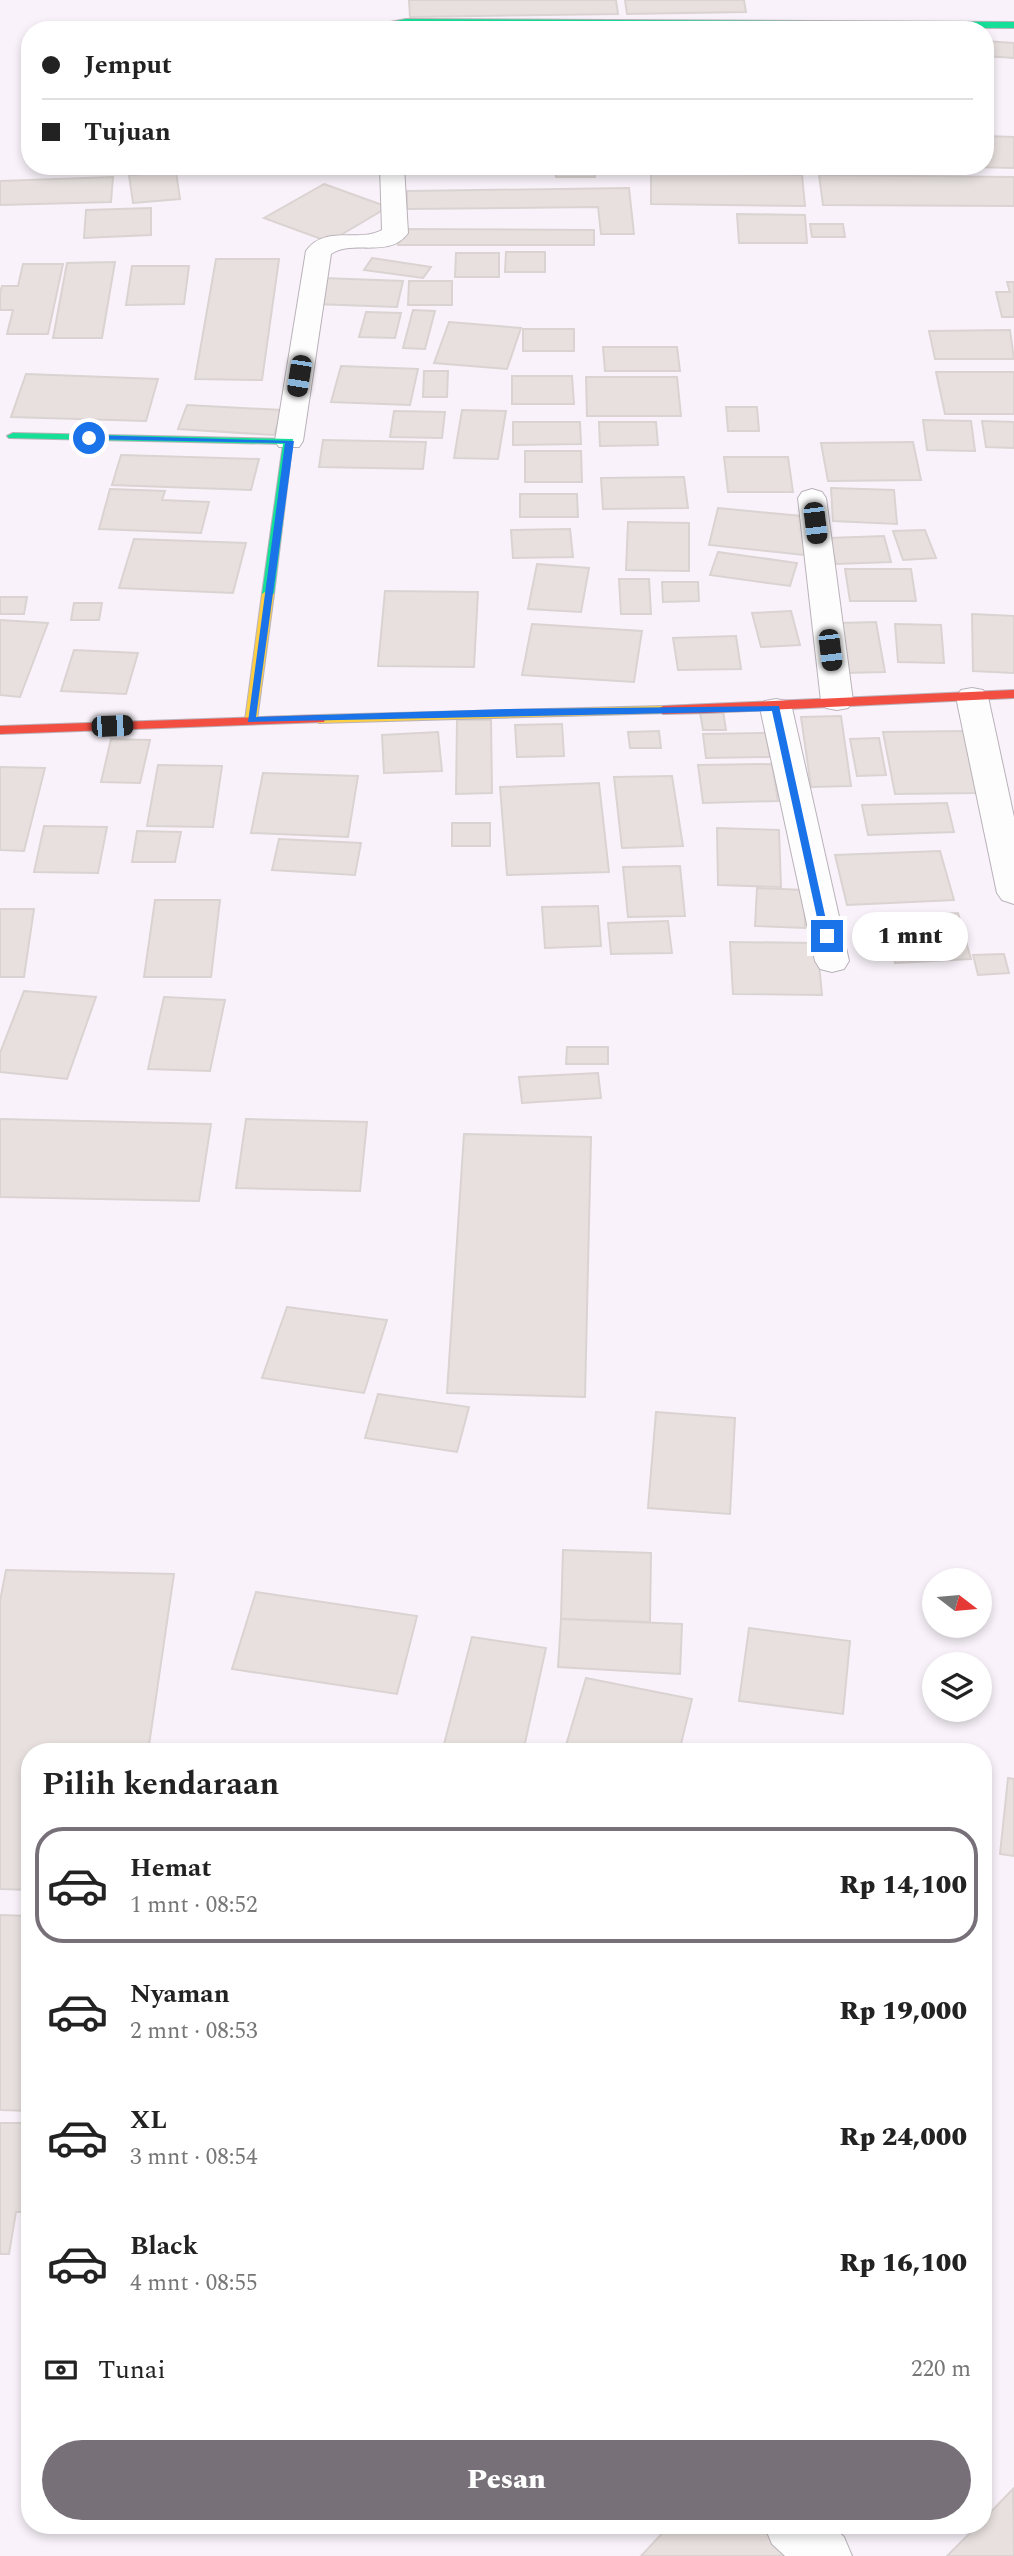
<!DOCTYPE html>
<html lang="id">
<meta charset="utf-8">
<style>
body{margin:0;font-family:Spectral,serif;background:#f6f6f6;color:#222;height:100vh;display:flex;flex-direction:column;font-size:26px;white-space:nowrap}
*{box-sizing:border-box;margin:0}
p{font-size:23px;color:#767676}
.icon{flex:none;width:38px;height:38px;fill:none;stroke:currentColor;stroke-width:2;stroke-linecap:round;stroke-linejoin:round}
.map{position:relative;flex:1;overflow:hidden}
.side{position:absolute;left:21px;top:1743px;width:971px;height:791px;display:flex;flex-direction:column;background:#fff;border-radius:28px;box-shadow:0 4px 10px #0003}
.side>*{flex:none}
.hud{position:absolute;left:21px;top:21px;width:973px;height:154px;border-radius:28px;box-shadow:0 4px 10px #0003;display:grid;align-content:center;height:154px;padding:0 21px;background:#fff}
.needle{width:46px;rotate:106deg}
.tools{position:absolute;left:922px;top:1568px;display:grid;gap:14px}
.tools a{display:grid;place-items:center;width:70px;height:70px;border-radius:50%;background:#fff;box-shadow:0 4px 10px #0003;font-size:35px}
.end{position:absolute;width:32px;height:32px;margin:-16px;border:9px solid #1a73e8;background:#fff;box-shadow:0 0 0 4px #fff}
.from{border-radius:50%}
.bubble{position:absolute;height:49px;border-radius:24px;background:#fff;box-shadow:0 4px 10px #0003;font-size:23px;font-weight:800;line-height:49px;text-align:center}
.car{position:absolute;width:21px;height:42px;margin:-21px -10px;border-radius:9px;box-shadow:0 0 5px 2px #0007;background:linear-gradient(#222 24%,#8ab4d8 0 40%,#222 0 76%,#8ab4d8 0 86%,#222 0)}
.hud b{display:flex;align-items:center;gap:24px;height:66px;font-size:26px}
.hud b+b{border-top:2px solid #e0e0e0}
.hud i{width:18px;height:18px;background:#222}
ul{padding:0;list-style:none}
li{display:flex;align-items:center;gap:21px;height:116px;margin:0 14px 10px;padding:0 7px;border:4px solid transparent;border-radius:28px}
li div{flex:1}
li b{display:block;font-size:26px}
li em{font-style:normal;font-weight:800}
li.active{border-color:#787079}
li>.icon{width:63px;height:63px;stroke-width:1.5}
h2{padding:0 21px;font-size:32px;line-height:84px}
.pay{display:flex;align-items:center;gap:18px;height:77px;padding:0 21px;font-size:26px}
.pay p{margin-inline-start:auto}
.primary-button{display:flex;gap:14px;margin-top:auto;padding:14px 21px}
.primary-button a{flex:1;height:80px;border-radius:42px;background:#787079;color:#fff;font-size:28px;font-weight:800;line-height:80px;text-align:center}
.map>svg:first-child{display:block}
.building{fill:#e7e0de;stroke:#dad3d2;stroke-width:2}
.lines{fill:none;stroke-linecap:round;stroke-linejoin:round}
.street-casing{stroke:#b9b2b9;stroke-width:2}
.fast-casing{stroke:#b9b2b9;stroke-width:2}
.slow-casing{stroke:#b9b2b9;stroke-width:2}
.jam-casing{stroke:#b9b2b9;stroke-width:2}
.street{fill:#fefdfe;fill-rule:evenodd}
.fast{fill:#16e098;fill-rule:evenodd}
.slow{fill:#ffcf43;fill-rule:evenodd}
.jam{fill:#f24e42;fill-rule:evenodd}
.route{fill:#1a73e8}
</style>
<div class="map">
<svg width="1014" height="2556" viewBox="0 0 1014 2556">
<rect width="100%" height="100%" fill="#f9f2fa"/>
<g class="building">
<polygon points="409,0 616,0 618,14 410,17"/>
<polygon points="625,0 744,0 746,12 627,14"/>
<polygon points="985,41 1014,43 1014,58 985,56"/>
<polygon points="985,136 1014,137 1014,168 974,167 985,166"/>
<rect x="403" y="166" width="54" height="7"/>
<polygon points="555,166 594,166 595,177 556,177"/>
<polygon points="176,172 180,199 133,203 129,175"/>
<polygon points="651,173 802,175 805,206 651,204"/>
<polygon points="819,175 1014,177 1014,206 823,205"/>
<polygon points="113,177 111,202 0,205 0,181"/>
<polygon points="324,184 388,207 329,242 264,218"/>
<polygon points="629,188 634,234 601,234 598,207 407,209 407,191"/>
<polygon points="151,208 151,235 84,238 86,210"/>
<polygon points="737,214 805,215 807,243 739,243"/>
<polygon points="810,224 843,224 845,237 812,237"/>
<polygon points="399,229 594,230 594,245 398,245"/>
<polygon points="506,252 545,252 545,272 505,272"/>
<polygon points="456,253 499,253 499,277 455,277"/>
<polygon points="372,258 431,267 423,278 364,270"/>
<polygon points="216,259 279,259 262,380 195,379"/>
<polygon points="115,262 102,338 53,338 67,263"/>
<polygon points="23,264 63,264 48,334 7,334 13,310 0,310 0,293 2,286 18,286"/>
<polygon points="132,266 189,266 184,304 126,305"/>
<polygon points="323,278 403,281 397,307 315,304"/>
<polygon points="409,281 452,281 452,305 408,305"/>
<polygon points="1007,282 1014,282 1014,317 1002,317 996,292 1010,292"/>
<polygon points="413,310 435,311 425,349 403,348"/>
<polygon points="366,312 401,313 395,338 359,337"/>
<polygon points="449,322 521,328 507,369 434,363"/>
<rect x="523" y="329" width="51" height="22"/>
<polygon points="1010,330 1014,359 935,359 929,331"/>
<polygon points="603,347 677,347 680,371 605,371"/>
<polygon points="341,366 418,369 410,405 331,402"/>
<polygon points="424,371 448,371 447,397 423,397"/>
<polygon points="936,372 1014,372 1014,414 945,414"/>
<polygon points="26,374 158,379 146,421 11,417"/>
<polygon points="512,376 572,376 574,404 512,404"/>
<polygon points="586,377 677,377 681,416 587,416"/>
<polygon points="187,405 282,410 274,435 178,429"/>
<polygon points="726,407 757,407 759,431 728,431"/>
<polygon points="462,410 506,411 498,459 454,458"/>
<polygon points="394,411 445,412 442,438 390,437"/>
<polygon points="923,420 971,421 975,451 927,450"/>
<polygon points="982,421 1014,422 1014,448 986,447"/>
<polygon points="513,422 580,422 581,444 513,445"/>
<polygon points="599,422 656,422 658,445 600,446"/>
<polygon points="323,440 426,442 423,469 319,467"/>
<polygon points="913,442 921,480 828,481 821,443"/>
<polygon points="525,451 581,451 582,482 525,482"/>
<polygon points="121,455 259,459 251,490 112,485"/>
<polygon points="724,457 788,457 793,492 728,492"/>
<polygon points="684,477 688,508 603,509 601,478"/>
<polygon points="831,488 894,490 897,524 833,521"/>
<polygon points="110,489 165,491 162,500 209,502 201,533 99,529"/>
<polygon points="520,494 577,494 578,517 520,517"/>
<polygon points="718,508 812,517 804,555 709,545"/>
<polygon points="628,522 689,523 689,571 626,570"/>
<polygon points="570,529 573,557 513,558 511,530"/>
<polygon points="925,530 936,558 903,560 893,531"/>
<polygon points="884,536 891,562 836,564 829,538"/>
<polygon points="134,539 246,543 233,593 119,588"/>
<polygon points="718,552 797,563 790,586 710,575"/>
<polygon points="537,564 589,568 581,612 528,609"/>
<polygon points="845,569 911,569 916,601 850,601"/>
<polygon points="619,579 649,579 651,614 621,614"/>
<polygon points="662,582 698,582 699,601 663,602"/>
<polygon points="385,591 478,592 474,667 378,666"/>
<polygon points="0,597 27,597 24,614 0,614"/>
<polygon points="74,603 102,603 99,620 71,620"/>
<polygon points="791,611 800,645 761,647 752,613"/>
<polygon points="972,614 1014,616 1014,673 973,671"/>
<polygon points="0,620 48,623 20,697 0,695"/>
<polygon points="876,622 885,672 845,673 838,623"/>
<polygon points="532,624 642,631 634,682 522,675"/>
<polygon points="895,624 941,625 944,663 898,662"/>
<polygon points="736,636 741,669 678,670 673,638"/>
<polygon points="74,650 138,653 126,694 61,691"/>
<polygon points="723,711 726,730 703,730 700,712"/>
<polygon points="841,716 851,786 811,787 801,717"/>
<polygon points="457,720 491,720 492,793 456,794"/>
<polygon points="562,724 564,756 517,757 515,725"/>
<polygon points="659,731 661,748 630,748 628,732"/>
<polygon points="966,731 980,793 895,794 883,732"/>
<polygon points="438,732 442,771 384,773 382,735"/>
<polygon points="766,733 770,757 706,758 703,734"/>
<polygon points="879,738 886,775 857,776 850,739"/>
<polygon points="111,739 150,740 140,783 101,782"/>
<polygon points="772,764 778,801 703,803 698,765"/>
<polygon points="158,765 222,766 213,827 147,826"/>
<polygon points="0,767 45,768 24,851 0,850"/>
<polygon points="263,773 358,776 348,837 251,833"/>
<polygon points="672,776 683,846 622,848 614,777"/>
<polygon points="599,783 609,872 507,875 500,787"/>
<polygon points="947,803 954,832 868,835 862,805"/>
<rect x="452" y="823" width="38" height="23"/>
<polygon points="44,826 107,827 98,873 34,872"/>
<polygon points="717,828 779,830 781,887 718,885"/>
<polygon points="137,831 181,832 175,862 132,862"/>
<polygon points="279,839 361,843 355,875 272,870"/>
<polygon points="940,851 954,900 847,905 835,855"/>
<polygon points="680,866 685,916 628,917 623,867"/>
<polygon points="757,888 804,890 805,928 755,926"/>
<polygon points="155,900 220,900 211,977 144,977"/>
<polygon points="598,906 601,946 545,948 542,907"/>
<polygon points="0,909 34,909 24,977 0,977"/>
<polygon points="958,913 971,959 895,963 883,917"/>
<polygon points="668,921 672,953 611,954 608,923"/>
<polygon points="730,942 817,943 822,995 733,994"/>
<polygon points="1004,954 1009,973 978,975 973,955"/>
<polygon points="24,991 96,997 67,1079 0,1072 0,1053"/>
<polygon points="164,997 225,1000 210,1071 148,1069"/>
<polygon points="567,1047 608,1047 608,1064 566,1064"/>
<polygon points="598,1073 601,1098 522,1103 519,1077"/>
<polygon points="0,1119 211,1124 199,1201 0,1197"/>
<polygon points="246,1119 367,1122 360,1191 236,1188"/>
<polygon points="464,1134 591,1137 585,1397 447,1393"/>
<polygon points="287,1307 387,1320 364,1393 262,1378"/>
<polygon points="378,1394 469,1407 457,1452 365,1438"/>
<polygon points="656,1412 735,1418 730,1514 648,1508"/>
<polygon points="563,1550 651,1553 650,1622 561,1619"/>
<polygon points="6,1570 174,1574 148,1752 30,1752 30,1890 0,1889 0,1601"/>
<polygon points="256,1592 417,1616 397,1694 232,1669"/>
<polygon points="561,1619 682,1624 680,1674 558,1667"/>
<polygon points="749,1628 850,1641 843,1714 739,1701"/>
<polygon points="472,1637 546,1648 523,1752 442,1752"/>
<polygon points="586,1678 692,1699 679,1752 564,1752"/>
<polygon points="1008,1778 1014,1779 1014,1856 1000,1854"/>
<polygon points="0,1915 30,1916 30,2111 0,2110"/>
<polygon points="0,2123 30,2123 30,2212 16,2212 9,2254 0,2254"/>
<polygon points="1013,2489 1014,2556 947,2556 978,2525 984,2525 984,2519"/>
<polygon points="670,2525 785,2525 817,2556 641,2556"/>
</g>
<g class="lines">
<g class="street-casing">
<g id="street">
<path d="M 380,166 L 404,166 L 408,233 C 390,259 353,239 331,254 L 303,441 L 299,447 L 279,447 L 275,441 L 306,251 C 325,224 359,243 382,230 Z"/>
<polygon points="812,489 822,492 826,498 853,701 848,708 837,710 826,708 821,701 798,498 802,492"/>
<polygon points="972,688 983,690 988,697 1014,817 1014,904 1002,900 997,893 956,697 961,690"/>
<polygon points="776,699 787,701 792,708 849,961 844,969 832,972 820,969 815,961 760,708 765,701"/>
<polygon points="764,2525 832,2525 844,2537 852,2556 785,2556 772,2544"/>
</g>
</g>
<g class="fast-casing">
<g id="fast">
<polygon points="406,19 1014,22 1014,28 406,25 379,30 385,23"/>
<polygon points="13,433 293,439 274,594 268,598 262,594 283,444 9,438 7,436"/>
</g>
</g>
<g class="slow-casing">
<g id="slow">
<polygon points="268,590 274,594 257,720 251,724 245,720 262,594"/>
<polygon points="663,706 668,707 668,713 319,723 313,719 319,715"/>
</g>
</g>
<g class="jam-casing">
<g id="jam">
<polygon points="1014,690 1014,698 707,713 663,714 657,710 663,706"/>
<polygon points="319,715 325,719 324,722 0,734 0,726"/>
</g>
</g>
<use href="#street" class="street"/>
<use href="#fast" class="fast"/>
<use href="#slow" class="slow"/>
<use href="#jam" class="jam"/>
</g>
<polygon class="route" points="89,435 294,441 256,717 507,709 779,706 830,938 821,936 772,711 248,722 285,443 86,439"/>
</svg>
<div class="tools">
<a><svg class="needle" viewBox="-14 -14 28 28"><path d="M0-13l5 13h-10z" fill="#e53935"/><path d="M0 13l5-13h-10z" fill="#767676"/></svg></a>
<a><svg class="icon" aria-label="layers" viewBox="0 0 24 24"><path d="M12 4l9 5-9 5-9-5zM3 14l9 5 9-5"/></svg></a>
</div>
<i class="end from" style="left:89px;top:438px"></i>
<i class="end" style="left:827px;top:936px"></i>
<div class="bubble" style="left:852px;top:912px;width:116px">1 mnt</div>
<i class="car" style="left:299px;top:376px;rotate:189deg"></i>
<i class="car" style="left:815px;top:523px;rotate:173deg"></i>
<i class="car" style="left:830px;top:650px;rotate:173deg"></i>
<i class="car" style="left:112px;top:726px;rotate:88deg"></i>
<div class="hud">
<b><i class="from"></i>Jemput</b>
<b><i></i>Tujuan</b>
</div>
<section class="side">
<h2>Pilih kendaraan</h2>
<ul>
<li class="active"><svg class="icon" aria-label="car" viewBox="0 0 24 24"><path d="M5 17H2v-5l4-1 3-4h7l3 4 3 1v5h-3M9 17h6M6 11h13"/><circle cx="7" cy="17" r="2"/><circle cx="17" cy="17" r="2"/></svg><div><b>Hemat</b><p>1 mnt · 08:52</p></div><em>Rp 14,100</em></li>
<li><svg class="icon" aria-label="car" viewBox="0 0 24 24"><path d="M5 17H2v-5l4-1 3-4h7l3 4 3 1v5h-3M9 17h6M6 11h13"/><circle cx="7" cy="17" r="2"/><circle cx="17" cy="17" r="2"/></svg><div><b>Nyaman</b><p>2 mnt · 08:53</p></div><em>Rp 19,000</em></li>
<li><svg class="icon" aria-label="car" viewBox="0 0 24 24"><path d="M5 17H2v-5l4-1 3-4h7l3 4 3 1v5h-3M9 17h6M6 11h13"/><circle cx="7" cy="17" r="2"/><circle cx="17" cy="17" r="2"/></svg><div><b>XL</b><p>3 mnt · 08:54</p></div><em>Rp 24,000</em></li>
<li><svg class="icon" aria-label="car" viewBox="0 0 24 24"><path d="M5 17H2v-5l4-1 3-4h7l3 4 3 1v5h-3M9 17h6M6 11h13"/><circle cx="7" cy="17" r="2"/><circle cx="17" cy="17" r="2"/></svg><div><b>Black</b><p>4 mnt · 08:55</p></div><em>Rp 16,100</em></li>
</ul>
<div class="pay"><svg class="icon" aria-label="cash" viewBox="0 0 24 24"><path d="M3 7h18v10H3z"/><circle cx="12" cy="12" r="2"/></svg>Tunai<p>220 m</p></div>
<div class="primary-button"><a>Pesan</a></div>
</section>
</div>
